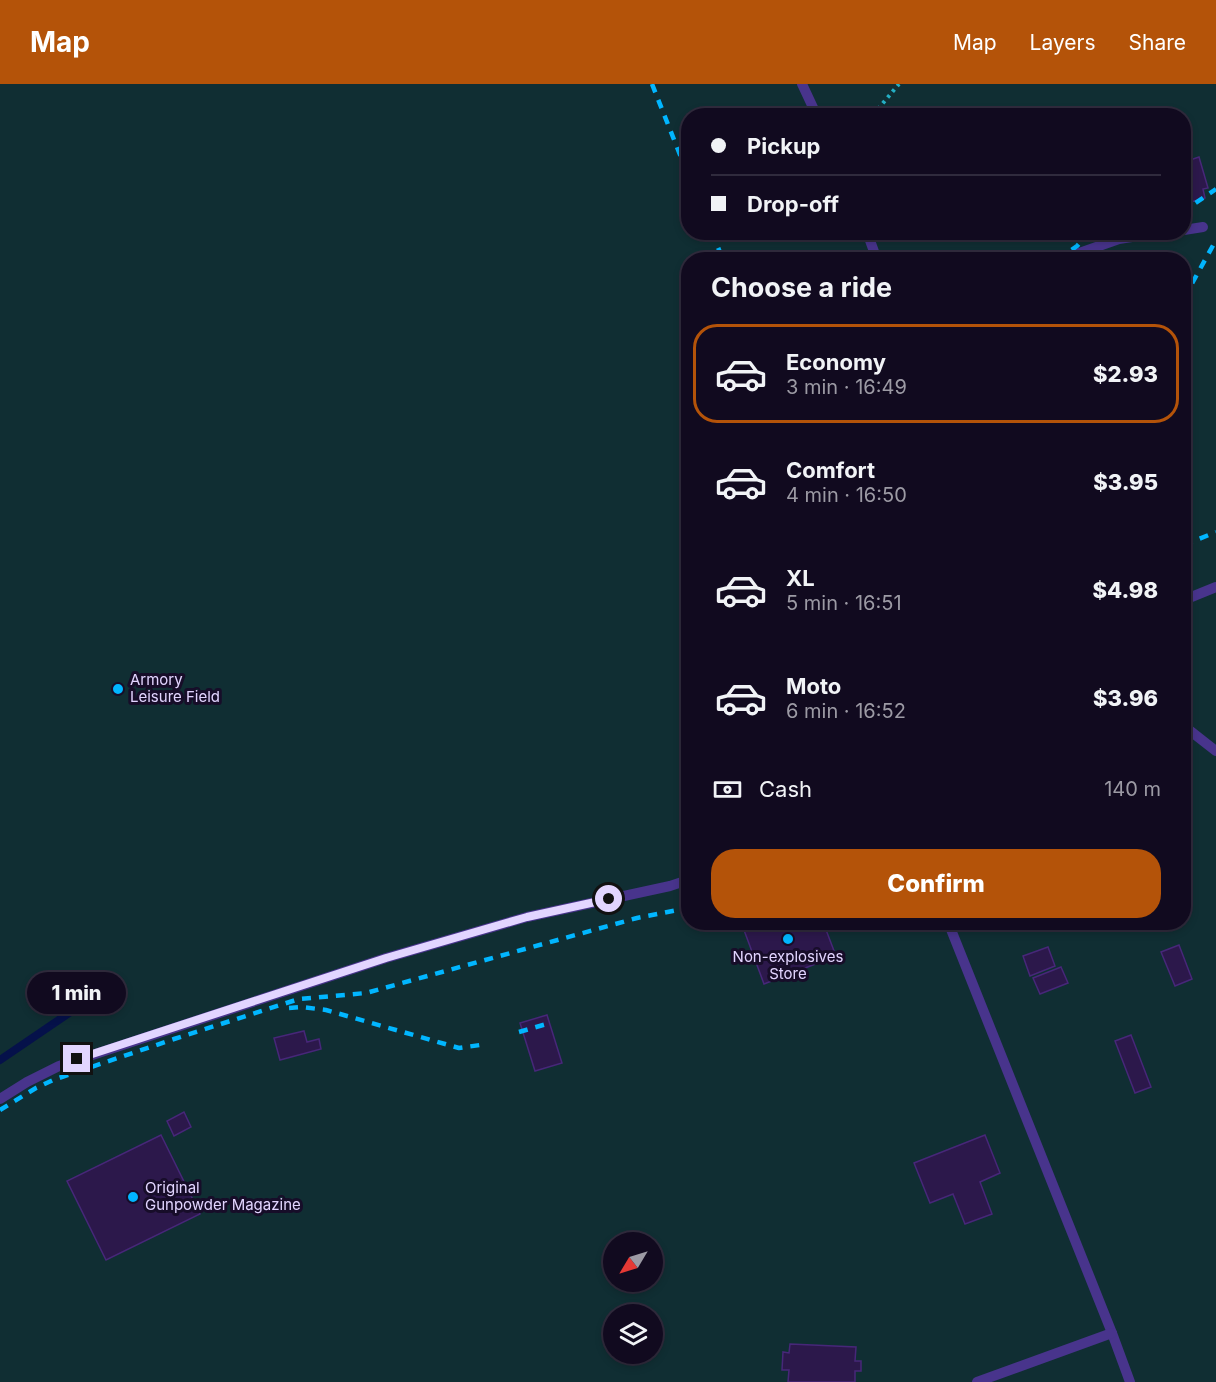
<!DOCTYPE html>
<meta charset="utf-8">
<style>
body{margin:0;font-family:Inter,sans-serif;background:#1e182c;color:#f1f3f6;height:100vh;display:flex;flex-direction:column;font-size:22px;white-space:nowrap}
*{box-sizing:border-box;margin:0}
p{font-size:20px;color:#9c9aa4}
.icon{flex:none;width:33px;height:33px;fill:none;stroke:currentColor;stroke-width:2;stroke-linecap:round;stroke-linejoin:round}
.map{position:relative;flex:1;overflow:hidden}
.drawer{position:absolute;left:681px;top:168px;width:510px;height:678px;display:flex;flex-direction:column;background:#110a1f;border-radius:24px;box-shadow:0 3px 9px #0003,0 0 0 2px #302b3d}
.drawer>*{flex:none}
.guide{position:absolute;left:681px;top:24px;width:510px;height:132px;border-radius:24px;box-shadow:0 3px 9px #0003,0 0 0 2px #302b3d;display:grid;align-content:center;height:132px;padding:0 30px;background:#110a1f}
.needle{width:39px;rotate:232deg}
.fabs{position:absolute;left:603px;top:1148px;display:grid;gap:12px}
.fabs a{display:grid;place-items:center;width:60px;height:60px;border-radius:50%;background:#110a1f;box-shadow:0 3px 9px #0003,0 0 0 2px #302b3d;font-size:30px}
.end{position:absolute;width:27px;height:27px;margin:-14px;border:8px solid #e2d5ff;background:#111;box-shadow:0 0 0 3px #111}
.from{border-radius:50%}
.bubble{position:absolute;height:42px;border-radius:21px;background:#110a1f;box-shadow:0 3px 9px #0003,0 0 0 2px #302b3d;font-size:20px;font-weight:800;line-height:42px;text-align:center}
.guide b{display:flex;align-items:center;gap:21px;height:57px;font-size:22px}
.guide b+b{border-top:2px solid #302b3d}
.guide i{width:15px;height:15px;background:#f1f3f6}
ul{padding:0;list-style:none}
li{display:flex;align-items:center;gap:18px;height:99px;margin:0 12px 9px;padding:0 18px;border:3px solid transparent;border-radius:24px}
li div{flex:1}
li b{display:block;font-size:22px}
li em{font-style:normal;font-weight:800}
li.current{border-color:#b45309}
li>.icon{width:54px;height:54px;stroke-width:1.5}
h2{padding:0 30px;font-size:27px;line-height:72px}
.pay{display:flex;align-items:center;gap:15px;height:66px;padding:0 30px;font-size:22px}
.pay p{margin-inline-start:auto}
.primary-button{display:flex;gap:12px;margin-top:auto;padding:12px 30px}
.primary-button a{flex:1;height:69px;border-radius:24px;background:#b45309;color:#fff;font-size:24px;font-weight:800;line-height:69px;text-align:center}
header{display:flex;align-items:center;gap:36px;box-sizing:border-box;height:84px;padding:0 30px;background:#b45309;color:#fff}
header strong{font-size:28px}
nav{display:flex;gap:33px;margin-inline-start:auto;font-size:21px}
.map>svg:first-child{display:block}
.green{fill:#102e33;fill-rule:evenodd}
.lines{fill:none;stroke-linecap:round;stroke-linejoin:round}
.stream{stroke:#05114a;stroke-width:8}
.building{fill:#2c184b;stroke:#472779;stroke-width:1.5}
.path{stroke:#24afc4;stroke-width:4;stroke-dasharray:3 4.5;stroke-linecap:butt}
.lane{stroke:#48348c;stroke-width:10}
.rail{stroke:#01b6ff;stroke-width:4.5;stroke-dasharray:9 8;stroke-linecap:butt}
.route{stroke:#e2d5ff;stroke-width:8}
.poi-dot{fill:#01b6ff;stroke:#170d29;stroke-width:2}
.labels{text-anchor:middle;stroke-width:6;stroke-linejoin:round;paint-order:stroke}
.poi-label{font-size:15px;fill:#e2d5ff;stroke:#170d29;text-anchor:start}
</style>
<header>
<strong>Map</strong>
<nav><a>Map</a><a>Layers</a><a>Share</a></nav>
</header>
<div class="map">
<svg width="1216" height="1298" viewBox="0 0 1216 1298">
<rect width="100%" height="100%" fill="#170d29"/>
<path class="green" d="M 0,0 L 1216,0 L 1216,1298 L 0,1298 ZM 688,32 L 1184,32 L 1184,148 L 688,148 ZM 688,176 L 1184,176 L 1184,838 L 688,838 ZM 614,1158 L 652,1158 L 652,1197 L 614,1197 ZM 614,1230 L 652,1230 L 652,1269 L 614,1269 Z"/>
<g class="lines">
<polyline class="stream" points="0,976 72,927"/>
</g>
<g class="building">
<polygon points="1199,73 1208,104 1203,105 1205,114 1184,120 1184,78"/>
<polygon points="741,838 823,838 836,872 764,900"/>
<polygon points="1179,861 1192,895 1175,902 1161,868"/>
<polygon points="1048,863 1055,882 1030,892 1023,872"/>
<polygon points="1061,883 1068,899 1040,910 1033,894"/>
<polygon points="547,931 562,979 535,987 520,939"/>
<polygon points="304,947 307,958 319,955 321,965 280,976 274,954"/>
<polygon points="1131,951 1151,1003 1135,1009 1115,957"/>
<polygon points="184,1028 191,1043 174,1052 167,1037"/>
<polygon points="161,1051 200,1130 106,1176 67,1097"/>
<polygon points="985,1051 1000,1089 980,1098 992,1130 965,1140 953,1110 930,1119 914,1079"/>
<polygon points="790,1260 856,1263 855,1277 861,1277 861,1287 855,1287 855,1298 788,1298 789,1286 782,1286 783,1268 789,1269"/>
</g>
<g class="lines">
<polyline class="path" points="878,25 899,0"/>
<g class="lane">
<polyline points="802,0 817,32"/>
<polyline points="1184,146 1203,143"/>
<polyline points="867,148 877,176"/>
<polyline points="1040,176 1068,173 1119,155 1164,148"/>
<polyline points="1184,516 1216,503"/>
<polyline points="1184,642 1216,667"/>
<polyline points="948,838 1112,1249 1130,1298"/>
<polyline points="0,1015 27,998 59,982 386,874 527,833 670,802 688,796"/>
<polyline points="977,1298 1112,1249"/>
</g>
<g class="rail">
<polyline points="652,0 688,91"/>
<polyline points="1184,131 1191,122 1216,105"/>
<polyline points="712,148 723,176"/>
<polyline points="1058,149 1061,148"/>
<polyline points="1166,154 1170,148"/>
<polyline points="1058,176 1077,162 1089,148"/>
<polyline points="1184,214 1216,156"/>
<polyline points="1184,461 1216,448"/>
<polyline points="289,924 302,923 326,926 459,964 480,961"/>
<polyline points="519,948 550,939"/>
<polyline points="0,1026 36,1004 53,996 174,955 299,915 366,909 637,834 688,824"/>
</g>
</g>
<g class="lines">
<polyline class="route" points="77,975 386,874 527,833 609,815"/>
</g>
<g class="poi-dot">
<circle cx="118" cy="605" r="6"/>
<circle cx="788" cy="855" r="6"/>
<circle cx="133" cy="1113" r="6"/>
</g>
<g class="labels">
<g class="poi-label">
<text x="130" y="601">Armory<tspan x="130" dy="17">Leisure Field</tspan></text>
<text x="788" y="878" text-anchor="middle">Non-explosives<tspan x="788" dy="17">Store</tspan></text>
<text x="145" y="1109">Original<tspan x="145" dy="17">Gunpowder Magazine</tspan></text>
</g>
</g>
</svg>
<div class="fabs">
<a><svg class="needle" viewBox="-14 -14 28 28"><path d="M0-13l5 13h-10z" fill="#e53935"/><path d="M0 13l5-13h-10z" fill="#9c9aa4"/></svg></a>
<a><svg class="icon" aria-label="layers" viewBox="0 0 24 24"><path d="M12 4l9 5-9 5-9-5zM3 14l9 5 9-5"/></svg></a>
</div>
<i class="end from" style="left:609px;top:815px"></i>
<i class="end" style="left:77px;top:975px"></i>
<div class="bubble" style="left:27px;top:888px;width:99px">1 min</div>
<div class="guide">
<b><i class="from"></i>Pickup</b>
<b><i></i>Drop-off</b>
</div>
<section class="drawer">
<h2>Choose a ride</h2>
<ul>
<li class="current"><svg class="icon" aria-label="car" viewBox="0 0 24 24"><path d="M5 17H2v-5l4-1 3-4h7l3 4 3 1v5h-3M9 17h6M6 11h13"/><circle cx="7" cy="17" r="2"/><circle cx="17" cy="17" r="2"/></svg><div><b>Economy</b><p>3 min · 16:49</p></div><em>$2.93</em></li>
<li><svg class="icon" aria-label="car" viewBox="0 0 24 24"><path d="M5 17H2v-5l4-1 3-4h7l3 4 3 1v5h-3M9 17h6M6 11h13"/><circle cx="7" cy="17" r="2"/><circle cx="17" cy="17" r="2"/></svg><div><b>Comfort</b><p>4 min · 16:50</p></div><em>$3.95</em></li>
<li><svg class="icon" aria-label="car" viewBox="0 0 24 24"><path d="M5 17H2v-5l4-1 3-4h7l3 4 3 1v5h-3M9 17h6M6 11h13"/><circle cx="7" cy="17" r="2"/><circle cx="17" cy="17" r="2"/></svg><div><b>XL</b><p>5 min · 16:51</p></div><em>$4.98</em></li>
<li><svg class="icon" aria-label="car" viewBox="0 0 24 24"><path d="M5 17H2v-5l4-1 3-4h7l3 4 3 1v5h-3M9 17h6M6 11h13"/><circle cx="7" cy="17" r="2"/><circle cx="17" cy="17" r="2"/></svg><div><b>Moto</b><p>6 min · 16:52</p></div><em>$3.96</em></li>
</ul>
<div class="pay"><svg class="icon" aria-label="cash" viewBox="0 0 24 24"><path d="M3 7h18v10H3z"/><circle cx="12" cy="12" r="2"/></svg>Cash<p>140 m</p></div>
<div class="primary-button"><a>Confirm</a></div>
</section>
</div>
